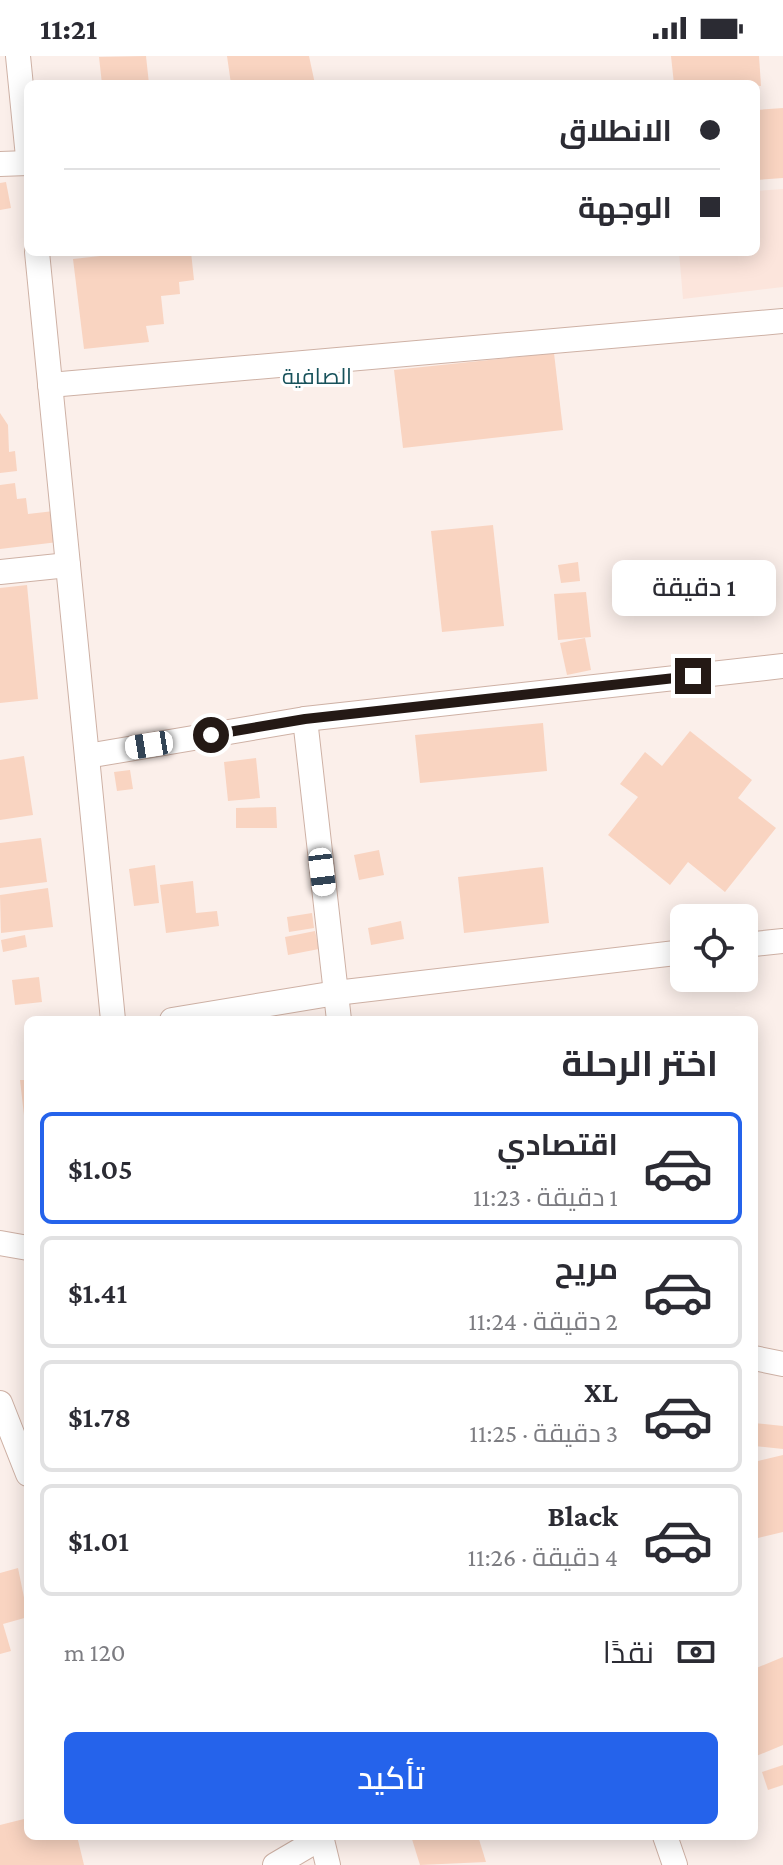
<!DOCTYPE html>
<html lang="ar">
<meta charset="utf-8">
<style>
body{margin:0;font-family:"Crimson Pro",Cairo,serif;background:#f7f7f7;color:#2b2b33;direction:rtl;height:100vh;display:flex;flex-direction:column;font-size:30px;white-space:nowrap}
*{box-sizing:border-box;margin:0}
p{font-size:26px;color:#7c7c81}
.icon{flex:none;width:44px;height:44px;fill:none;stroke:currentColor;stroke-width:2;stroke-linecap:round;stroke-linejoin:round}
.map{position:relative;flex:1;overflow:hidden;direction:ltr}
.side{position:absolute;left:24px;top:960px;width:734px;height:824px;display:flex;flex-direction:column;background:#fff;border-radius:12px;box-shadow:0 4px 20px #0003;direction:rtl}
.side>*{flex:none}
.hud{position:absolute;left:24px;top:24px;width:736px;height:176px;border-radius:12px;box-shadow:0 4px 20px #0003;direction:rtl;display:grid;align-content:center;height:176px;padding:0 40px;background:#fff}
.fabs{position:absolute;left:670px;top:848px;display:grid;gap:16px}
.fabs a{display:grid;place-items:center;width:88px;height:88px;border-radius:12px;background:#fff;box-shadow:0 4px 20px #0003;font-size:40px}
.end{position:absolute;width:36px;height:36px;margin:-18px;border:10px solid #241915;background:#fff;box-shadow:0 0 0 4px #fff}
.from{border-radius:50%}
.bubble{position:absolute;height:56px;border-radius:12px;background:#fff;box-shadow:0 4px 20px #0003;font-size:26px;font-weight:600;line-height:56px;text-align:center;direction:rtl}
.car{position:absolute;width:24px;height:48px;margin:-24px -12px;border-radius:10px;box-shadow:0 0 6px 2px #0007;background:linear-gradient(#fff 24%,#345 0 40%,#fff 0 76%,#345 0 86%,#fff 0)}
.hud b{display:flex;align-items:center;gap:28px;height:76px;font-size:30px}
.hud b+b{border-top:2px solid #e1e1e2}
.hud i{width:20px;height:20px;background:#2b2b33}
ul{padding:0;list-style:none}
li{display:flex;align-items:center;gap:24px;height:112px;margin:0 16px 12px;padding:0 24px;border:4px solid #e1e1e2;border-radius:12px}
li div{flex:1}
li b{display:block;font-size:30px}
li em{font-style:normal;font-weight:600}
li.active{border-color:#2563eb}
li>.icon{width:72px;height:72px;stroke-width:1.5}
h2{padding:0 40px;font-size:36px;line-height:96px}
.pay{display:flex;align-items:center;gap:20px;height:88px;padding:0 40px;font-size:30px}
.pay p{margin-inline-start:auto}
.cta{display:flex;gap:16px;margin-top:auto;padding:16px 40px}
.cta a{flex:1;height:92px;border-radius:12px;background:#2563eb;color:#fff;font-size:32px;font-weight:600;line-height:92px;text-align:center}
.status{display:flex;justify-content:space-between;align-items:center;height:56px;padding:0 40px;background:#fff;direction:ltr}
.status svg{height:22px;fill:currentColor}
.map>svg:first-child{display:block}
.built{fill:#fce5dc}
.building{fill:#f9d4c1}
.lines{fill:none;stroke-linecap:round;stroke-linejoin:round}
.street-casing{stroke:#ceb1a5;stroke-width:26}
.street{stroke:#fff;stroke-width:24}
.route{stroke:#241915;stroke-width:10}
.labels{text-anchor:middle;stroke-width:6;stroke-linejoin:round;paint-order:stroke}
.neighbourhood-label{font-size:22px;fill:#18525b;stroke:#fff}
</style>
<div class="status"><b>11:21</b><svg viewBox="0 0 49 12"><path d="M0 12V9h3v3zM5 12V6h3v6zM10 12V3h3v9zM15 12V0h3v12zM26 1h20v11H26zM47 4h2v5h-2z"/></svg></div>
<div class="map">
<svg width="783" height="1809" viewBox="0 0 783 1809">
<rect width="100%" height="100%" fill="#fbefea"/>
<polygon class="built" points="783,133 783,231 683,243 679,196 756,196 756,135"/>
<g class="building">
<polygon points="146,0 149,28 102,28 99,1"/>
<polygon points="227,0 309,0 315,28 231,28"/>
<polygon points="671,0 759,0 761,30 674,28"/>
<polygon points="783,52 783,122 756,124 756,54"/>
<polygon points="6,126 11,152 0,154 0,127"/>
<polygon points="136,196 191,196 194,224 179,226 180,238 161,240 164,268 146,270 149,286 84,293 73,203"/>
<polygon points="554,297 563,374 403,392 394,314"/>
<polygon points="0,357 8,369 9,396 15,395 17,415 0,417"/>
<polygon points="15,427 17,443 26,442 28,458 54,455 58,486 0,493 0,429"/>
<polygon points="493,469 504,570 442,576 431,475"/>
<polygon points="578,506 580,525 561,527 558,509"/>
<polygon points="27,529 38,643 0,647 0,532"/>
<polygon points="586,536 591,581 558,584 554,538"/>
<polygon points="585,582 591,614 567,619 560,587"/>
<polygon points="543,667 547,715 420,727 415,679"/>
<polygon points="690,675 752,724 738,742 776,772 725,836 688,806 670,829 608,779 638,741 620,728 645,696 662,710"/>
<polygon points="24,700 33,759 0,764 0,704"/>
<polygon points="256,702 260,742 228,745 224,706"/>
<polygon points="130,714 133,733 117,735 114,716"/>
<polygon points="276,751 277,772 236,772 236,752"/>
<polygon points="41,782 47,826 0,832 0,787"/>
<polygon points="379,794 384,819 359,824 354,799"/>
<polygon points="155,809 159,847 134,850 129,813"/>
<polygon points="543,811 549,867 464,877 458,821"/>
<polygon points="193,825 196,857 217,855 219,870 166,877 160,829"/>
<polygon points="48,832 53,871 1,877 0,839"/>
<polygon points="312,857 314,872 289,876 287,861"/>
<polygon points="401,865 404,883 371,889 368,872"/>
<polygon points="315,875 319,893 288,899 285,881"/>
<polygon points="25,879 27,891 3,896 1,884"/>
<polygon points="39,921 42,946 15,949 12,924"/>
<polygon points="20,1024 28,1024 28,1077 26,1077"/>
<polygon points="754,1367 783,1370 783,1393 754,1390"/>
<polygon points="783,1399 783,1476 754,1483 754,1406"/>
<polygon points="18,1512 28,1561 3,1568 11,1595 0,1598 0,1517"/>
<polygon points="783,1601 783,1689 754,1701 754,1613"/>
<polygon points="783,1709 783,1729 768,1734 762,1716"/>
<polygon points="28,1762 28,1780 77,1780 84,1809 0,1809 0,1769"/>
<polygon points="411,1780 478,1780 486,1806 420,1809"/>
</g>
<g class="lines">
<g class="street-casing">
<g id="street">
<polyline points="18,0 28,101"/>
<polyline points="0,108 28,107"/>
<polyline points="37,196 113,964"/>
<polyline points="50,329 783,265"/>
<polyline points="0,516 68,509"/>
<polyline points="305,663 339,964"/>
<polyline points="87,700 305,663 783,610"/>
<polyline points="744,889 783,885"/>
<polyline points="172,964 336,937 684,896"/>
<polyline points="0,1187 28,1192"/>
<polyline points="754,1302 783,1308"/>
<polyline points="0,1347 28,1418"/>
<polyline points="321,1780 328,1809"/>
<polyline points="665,1780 675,1809"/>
<polyline points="275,1809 321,1782"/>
</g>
</g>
<use href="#street" class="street"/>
</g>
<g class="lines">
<polyline class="route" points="211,679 305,663 693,620"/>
</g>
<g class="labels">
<g class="neighbourhood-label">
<text x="317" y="328">الصافية</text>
</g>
</g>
</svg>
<div class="fabs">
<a><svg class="icon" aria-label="locate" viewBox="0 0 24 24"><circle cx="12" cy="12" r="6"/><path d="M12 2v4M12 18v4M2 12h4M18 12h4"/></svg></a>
</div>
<i class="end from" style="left:211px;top:679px"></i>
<i class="end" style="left:693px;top:620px"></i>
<div class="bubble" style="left:612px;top:504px;width:164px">1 دقيقة</div>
<i class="car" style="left:149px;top:689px;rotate:261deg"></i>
<i class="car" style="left:322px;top:816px;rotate:173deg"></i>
<div class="hud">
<b><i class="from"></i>الانطلاق</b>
<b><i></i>الوجهة</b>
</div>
<section class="side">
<h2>اختر الرحلة</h2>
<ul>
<li class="active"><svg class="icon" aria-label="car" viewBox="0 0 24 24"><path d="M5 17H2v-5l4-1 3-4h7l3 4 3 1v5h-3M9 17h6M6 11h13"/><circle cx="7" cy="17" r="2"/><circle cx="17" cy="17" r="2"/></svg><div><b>اقتصادي</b><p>1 دقيقة · 11:23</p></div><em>$1.05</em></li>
<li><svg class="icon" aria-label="car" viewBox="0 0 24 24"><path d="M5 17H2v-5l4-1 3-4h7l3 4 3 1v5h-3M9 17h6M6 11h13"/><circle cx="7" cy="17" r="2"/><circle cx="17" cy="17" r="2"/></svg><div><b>مريح</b><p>2 دقيقة · 11:24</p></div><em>$1.41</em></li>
<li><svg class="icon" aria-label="car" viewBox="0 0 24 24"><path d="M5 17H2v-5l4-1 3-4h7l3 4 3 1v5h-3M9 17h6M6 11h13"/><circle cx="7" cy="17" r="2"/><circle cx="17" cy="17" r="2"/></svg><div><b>XL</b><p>3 دقيقة · 11:25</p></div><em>$1.78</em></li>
<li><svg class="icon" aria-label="car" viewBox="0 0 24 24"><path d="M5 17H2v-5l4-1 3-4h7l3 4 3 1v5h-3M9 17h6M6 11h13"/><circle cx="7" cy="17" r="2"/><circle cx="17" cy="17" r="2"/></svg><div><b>Black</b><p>4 دقيقة · 11:26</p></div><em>$1.01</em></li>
</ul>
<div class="pay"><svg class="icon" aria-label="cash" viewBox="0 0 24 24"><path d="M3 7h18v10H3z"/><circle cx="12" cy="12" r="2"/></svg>نقدًا<p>120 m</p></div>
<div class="cta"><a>تأكيد</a></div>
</section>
</div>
